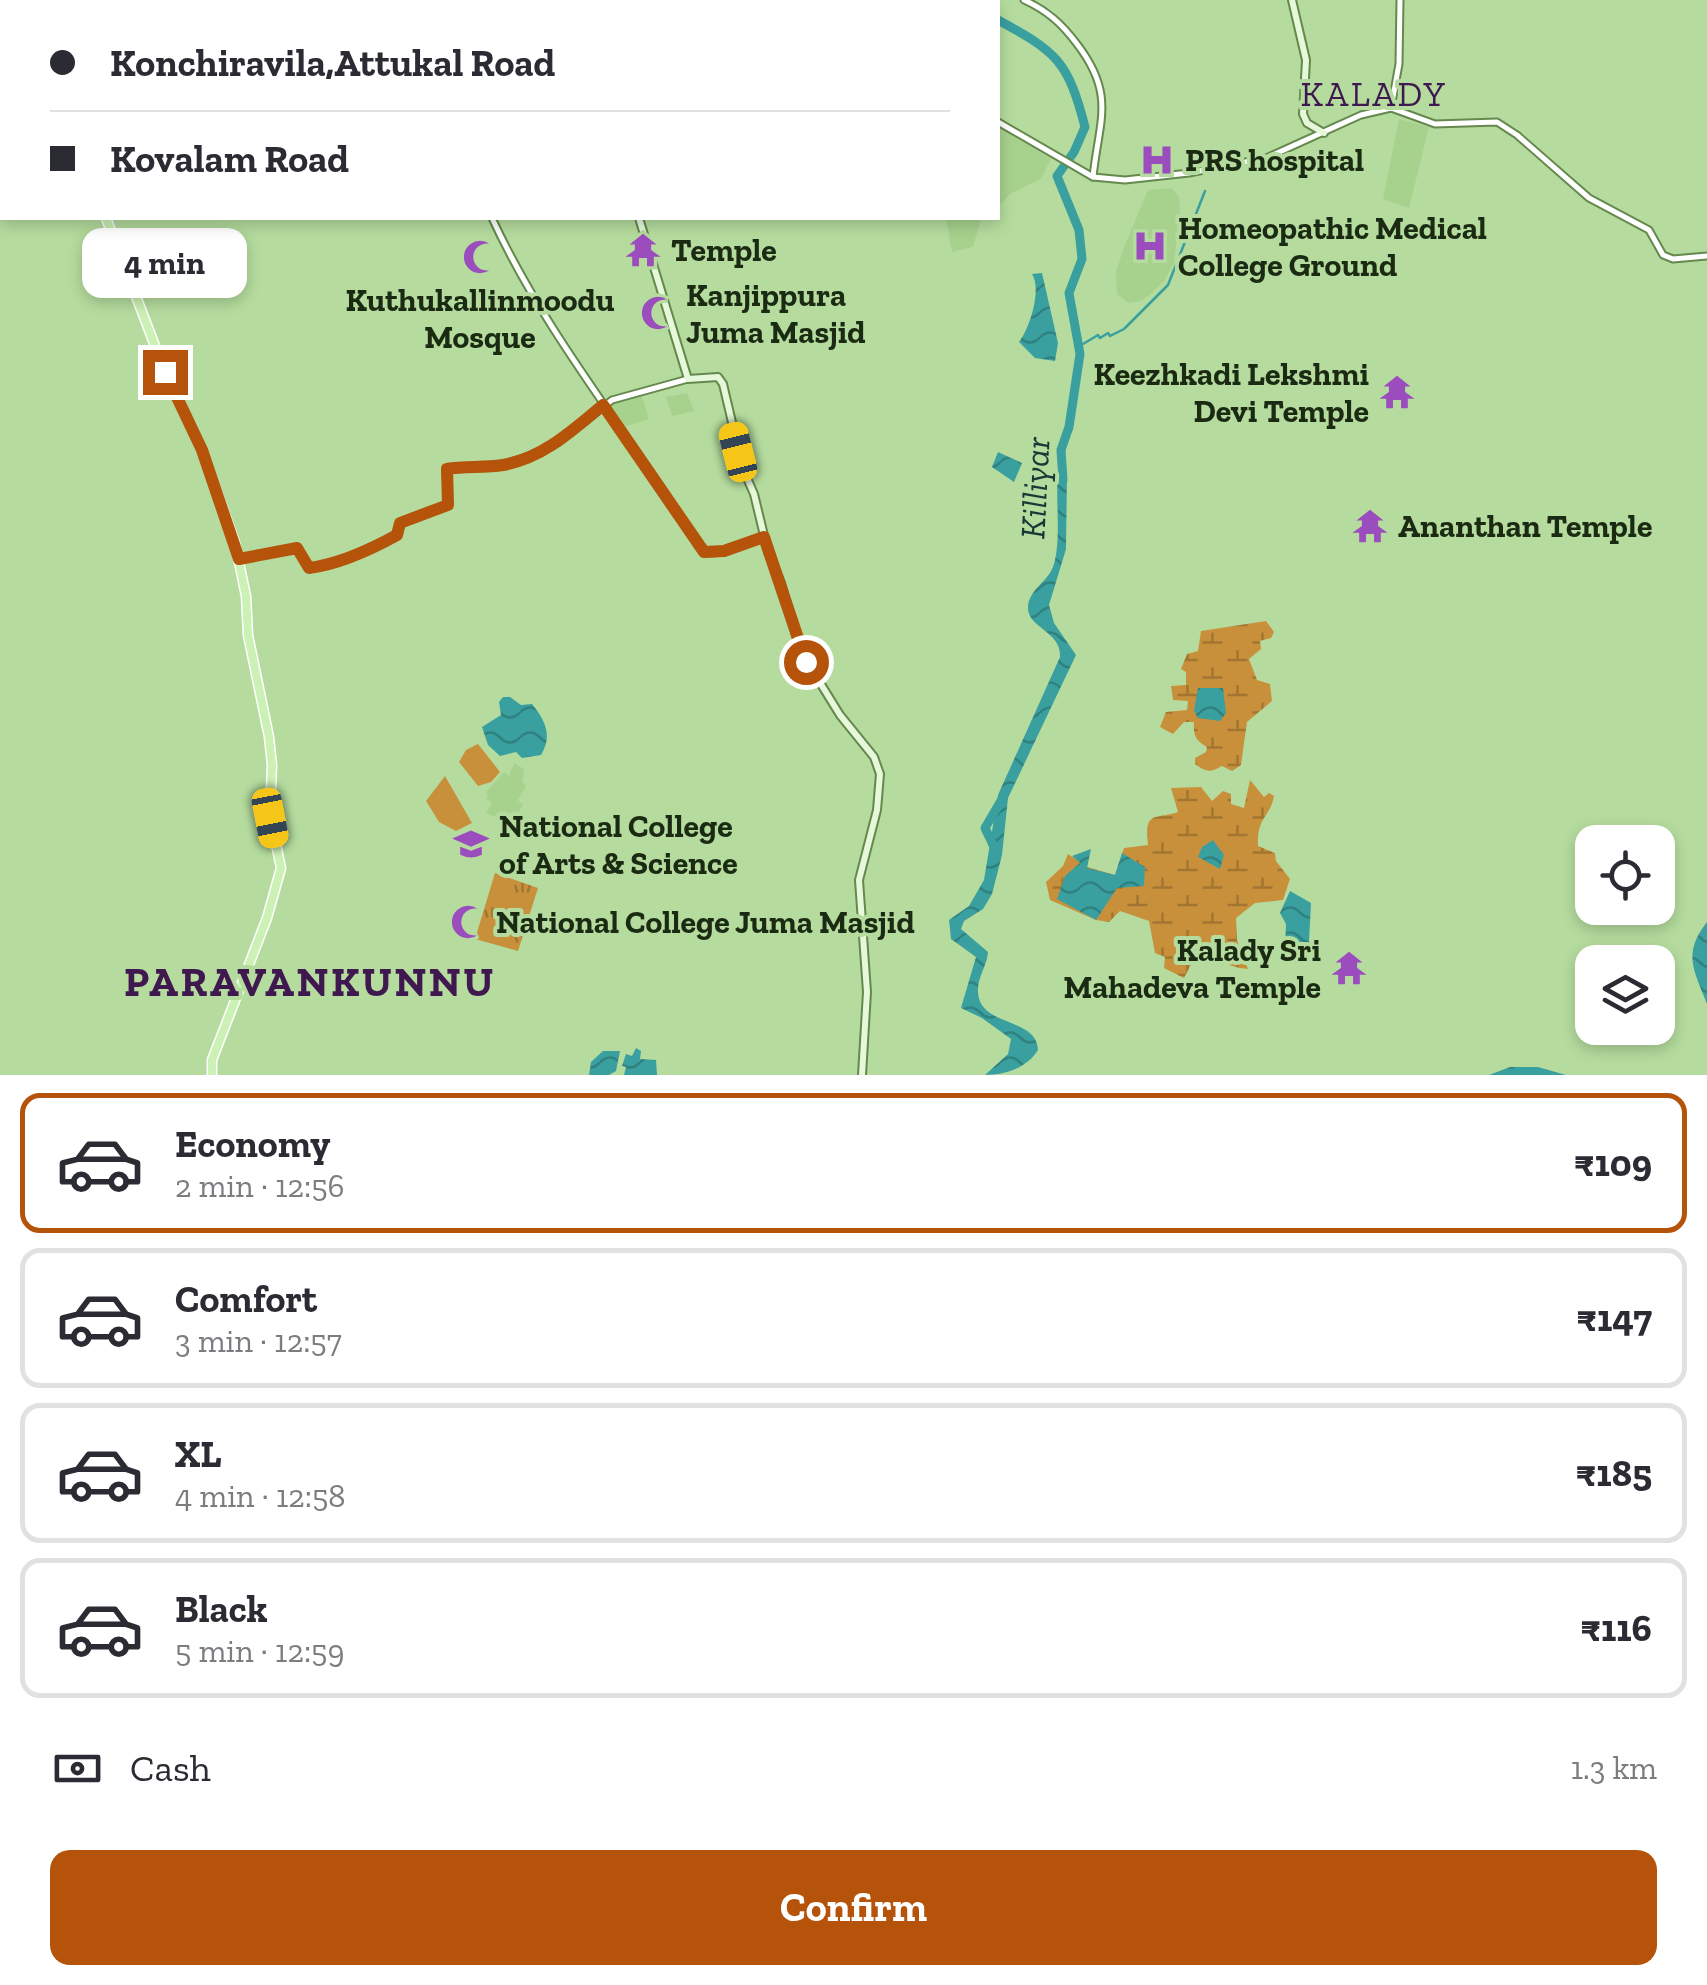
<!DOCTYPE html>
<meta charset="utf-8">
<style>
body{margin:0;font-family:"Zilla Slab",serif;background:#f2f2f3;color:#2b2b33;height:100vh;display:flex;flex-direction:column;font-size:38px;white-space:nowrap}
*{box-sizing:border-box;margin:0}
p{font-size:32px;color:#7c7c81}
.icon{flex:none;width:55px;height:55px;fill:none;stroke:currentColor;stroke-width:2;stroke-linecap:round;stroke-linejoin:round}
.map{position:relative;height:1075px;overflow:hidden}
.sheet{display:flex;flex-direction:column;background:#fff;flex:1}
.sheet>*{flex:none}
.top-card{position:absolute;left:0px;top:0px;width:1000px;height:220px;box-shadow:0 5px 15px #0003;display:grid;align-content:center;height:220px;padding:0 50px;background:#fff}
.controls{position:absolute;left:1575px;top:825px;display:grid;gap:20px}
.controls a{display:grid;place-items:center;width:100px;height:100px;border-radius:20px;background:#fff;box-shadow:0 5px 15px #0003;font-size:50px}
.end{position:absolute;width:45px;height:45px;margin:-22px;border:12px solid #b45309;background:#fff;box-shadow:0 0 0 5px #fff}
.from{border-radius:50%}
.bubble{position:absolute;height:70px;border-radius:20px;background:#fff;box-shadow:0 5px 15px #0003;font-size:32px;font-weight:700;line-height:70px;text-align:center}
.car{position:absolute;width:30px;height:60px;margin:-30px -15px;border-radius:12px;box-shadow:0 0 8px 2px #0007;background:linear-gradient(#f5c518 24%,#345 0 40%,#f5c518 0 76%,#345 0 86%,#f5c518 0)}
.top-card b{display:flex;align-items:center;gap:35px;height:95px;font-size:38px}
.top-card b+b{border-top:2px solid #e1e1e2}
.top-card i{width:25px;height:25px;background:#2b2b33}
ul{padding:18px 0 0;list-style:none}
li{display:flex;align-items:center;gap:30px;height:140px;margin:0 20px 15px;padding:0 30px;border:5px solid #e1e1e2;border-radius:20px}
li div{flex:1}
li b{display:block;font-size:38px}
li em{font-style:normal;font-weight:700}
li.on{border-color:#b45309}
li>.icon{width:90px;height:90px;stroke-width:1.5}
.pay{display:flex;align-items:center;gap:25px;height:110px;padding:0 50px;font-size:38px}
.pay p{margin-inline-start:auto}
.action{display:flex;gap:20px;margin-top:auto;padding:20px 50px}
.action a{flex:1;height:115px;border-radius:20px;background:#b45309;color:#fff;font-size:40px;font-weight:700;line-height:115px;text-align:center}
.map>svg:first-child{display:block}
.built{fill:#a7d28d}
.grass{fill:#c9903b}
.wetland{fill:url(#wetland-marsh)}
.park{fill:url(#park-tufts)}
.water{fill:url(#water-waves)}
.lines{fill:none;stroke-linecap:round;stroke-linejoin:round}
.stream{stroke:#399f9f;stroke-width:2.5}
.river{stroke:#399f9f;stroke-width:9}
.tertiary-casing{stroke:#64884d;stroke-width:9}
.secondary-casing{stroke:#64884d;stroke-width:10}
.primary-casing{stroke:#fff;stroke-width:11}
.tertiary{stroke:#fff;stroke-width:5}
.secondary{stroke:#e6f8da;stroke-width:6}
.primary{stroke:#ccf1b4;stroke-width:8}
.route{stroke:#b45309;stroke-width:12}
.labels{text-anchor:middle;stroke-width:8;stroke-linejoin:round;paint-order:stroke}
.poi-label{font-size:32px;font-weight:bold;fill:#1b2a12;stroke:#b5dc9e;text-anchor:start}
.neighbourhood-label{font-size:35px;letter-spacing:2.5px;fill:#3e184e;stroke:#b5dc9e}
.water-label{font-size:35px;font-style:italic;fill:#183737;stroke:#b5dc9e}
.district-label{font-size:42px;font-weight:bold;letter-spacing:2.5px;fill:#3e184e;stroke:#b5dc9e}
</style>
<div class="map">
<svg width="1707" height="1075" viewBox="0 0 1707 1075">
<defs>
<pattern id="wetland-marsh" width="20" height="14" patternUnits="userSpaceOnUse" patternTransform="scale(2.5)"><rect width="20" height="14" fill="#c9903b"/><path d="M1 5h8M5 5V1M11 12h8M15 12V8" fill="none" stroke="#a27630"/></pattern>
<pattern id="park-tufts" width="24" height="20" patternUnits="userSpaceOnUse" patternTransform="scale(2.5)"><rect width="24" height="20" fill="#c9903b"/><path d="M3 7l-1-3M5 7V3M7 7l1-3M15 17l-1-3M17 17v-4M19 17l1-3" fill="none" stroke="#a27630"/></pattern>
<pattern id="water-waves" width="16" height="10" patternUnits="userSpaceOnUse" patternTransform="scale(2.5)"><rect width="16" height="10" fill="#399f9f"/><path d="M0 5q4-4 8 0t8 0" fill="none" stroke="#2f8280"/></pattern>
</defs>
<rect width="100%" height="100%" fill="#b5dc9e"/>
<g class="built">
<polygon points="1399,119 1429,127 1409,208 1383,199"/>
<polygon points="998,125 1051,159 1041,179 1010,194 998,207"/>
<polygon points="1171,188 1179,197 1180,212 1174,263 1164,281 1152,293 1141,301 1129,303 1117,294 1116,272 1123,250 1148,190"/>
<polygon points="946,218 981,218 973,247 952,252"/>
<polygon points="641,393 649,419 621,428 606,405"/>
<polygon points="687,393 694,411 672,416 666,397"/>
<polygon points="514,763 524,769 522,781 526,786 518,800 523,805 513,821 507,815 503,820 486,813 492,803 486,799 488,795 486,792 504,772 509,776"/>
</g>
<g class="grass">
<polygon points="478,744 500,772 491,782 478,786 459,762 466,750"/>
<polygon points="445,776 472,823 456,831 439,822 426,801"/>
</g>
<g class="wetland">
<path d="M 1266,621 L 1274,632 L 1271,638 L 1260,641 L 1261,649 L 1249,659 L 1257,680 L 1270,684 L 1272,701 L 1247,722 L 1241,765 L 1232,771 L 1222,766 C 1210,773 1206,772 1195,764 L 1195,758 L 1206,752 L 1207,747 C 1195,741 1193,734 1194,722 L 1184,722 L 1173,734 L 1160,727 L 1166,712 L 1187,710 L 1188,701 L 1173,700 L 1171,686 L 1186,685 L 1186,672 L 1181,669 L 1187,654 L 1198,651 L 1201,631 Z"/>
<path d="M 1250,780 L 1264,797 L 1269,793 L 1274,796 C 1270,818 1257,816 1258,846 L 1275,853 L 1276,861 L 1290,879 L 1283,900 L 1255,903 L 1236,918 L 1237,940 L 1248,969 C 1230,968 1214,957 1196,955 L 1184,978 L 1164,968 L 1165,957 L 1155,953 L 1149,921 L 1120,911 L 1109,922 L 1096,920 L 1050,900 L 1046,882 L 1063,866 L 1068,854 L 1087,867 L 1115,875 L 1124,848 L 1148,845 C 1144,810 1154,820 1178,812 L 1171,788 L 1201,787 L 1212,801 L 1223,791 L 1231,794 L 1231,804 L 1244,808 Z"/>
</g>
<polygon class="park" points="495,873 538,888 518,951 475,939"/>
<g class="water">
<path d="M 1042,273 L 1058,343 L 1055,361 L 1035,358 L 1019,342 C 1030,328 1042,289 1032,274 Z"/>
<polygon points="998,452 1022,463 1014,482 992,467"/>
<path d="M 1058,471 L 1067,472 L 1066,549 L 1049,605 L 1054,623 L 1076,655 L 1008,798 L 1002,855 L 992,894 L 983,909 L 964,921 L 961,929 L 988,952 C 987,966 977,978 978,992 C 979,1027 1037,1017 1038,1050 C 1027,1068 1005,1075 985,1075 L 1008,1054 L 1011,1039 L 982,1018 L 961,1008 L 976,957 L 951,939 L 949,920 L 969,906 L 984,880 L 998,795 L 1060,657 C 1062,631 1026,628 1028,606 C 1029,590 1048,581 1053,567 C 1062,542 1055,499 1058,471 Z"/>
<polygon points="1198,688 1223,688 1226,713 1220,721 1198,718 1194,711"/>
<path d="M 503,697 L 510,697 L 521,705 L 532,704 C 545,720 553,736 541,755 L 522,758 L 516,752 L 500,756 L 488,745 L 482,727 L 501,715 L 499,702 Z"/>
<polygon points="1213,840 1224,855 1220,869 1198,857 1202,847"/>
<polygon points="1091,849 1087,868 1115,875 1122,853 1145,867 1144,886 1117,888 1096,920 1057,899 1065,876 1080,863 1072,856"/>
<polygon points="1290,891 1311,903 1309,941 1314,952 1285,949 1286,924 1280,913"/>
<path d="M 1707,922 L 1707,1004 C 1694,970 1682,954 1707,922 Z"/>
<polygon points="636,1048 641,1051 640,1059 656,1060 657,1075 624,1075 626,1067 622,1066 626,1054 632,1056"/>
<polygon points="603,1051 620,1051 616,1071 609,1075 589,1075 591,1062"/>
<polygon points="1510,1067 1538,1067 1566,1075 1489,1075"/>
</g>
<g class="lines">
<polyline class="stream" points="1078,347 1098,335 1100,338 1108,333 1110,336 1124,329 1168,285 1205,191"/>
<g class="river">
<polyline points="986,0 987,2"/>
<path d="M 998,20 C 1057,52 1068,61 1085,127 L 1074,152 L 1057,176 L 1079,230 L 1082,259 L 1069,293 L 1080,354 L 1069,427 L 1061,450 L 1063,480"/>
<polyline points="996,851 985,828 1002,799"/>
</g>
<g class="tertiary-casing">
<g id="tertiary">
<polyline points="359,0 361,2"/>
<path d="M 1024,0 C 1048,11 1062,24 1077,44 C 1116,95 1099,120 1093,177"/>
<polyline points="703,2 704,0"/>
<polyline points="1391,108 1399,64 1400,0"/>
<polyline points="998,122 1093,177 1125,180 1189,173 1266,158 1361,115 1391,108 1435,124 1497,122 1517,135 1589,198 1649,230 1663,255 1673,259 1707,256"/>
<path d="M 492,218 C 547,337 632,437 701,549 L 706,553 L 714,553 L 765,537"/>
<polyline points="239,559 297,548 309,568 340,561 397,535 400,523 448,505 447,469 504,464 536,454 559,442 612,400 688,379"/>
</g>
</g>
<g class="secondary-casing">
<g id="secondary">
<polyline points="565,0 566,2"/>
<polyline points="1292,0 1306,60 1303,114 1307,123 1324,133"/>
<polyline points="639,218 688,379 718,377 723,384 743,469 754,494 768,552 781,583 801,652 840,715 874,757 880,774 877,810 859,880 867,992 862,1075"/>
</g>
</g>
<g class="primary-casing">
<g id="primary">
<polyline points="60,0 60,2"/>
<polyline points="106,218 165,372 202,450 235,543 246,596 248,635 269,737 272,765 270,815 281,868 267,918 212,1060 212,1075"/>
</g>
</g>
<use href="#tertiary" class="tertiary"/>
<use href="#secondary" class="secondary"/>
<use href="#primary" class="primary"/>
</g>
<g class="lines">
<path class="route" d="M 165,372 L 202,450 L 239,559 L 297,548 L 309,568 C 340,564 370,550 397,535 L 400,523 L 448,505 L 447,469 C 465,466 484,468 503,465 C 543,458 573,430 603,405 L 704,552 L 724,551 L 764,537 L 806,662"/>
</g>
<defs>
<g id="hospital-bare" transform="scale(2.7)"><path d="M-5-5h3v3.5h4V-5h3V5h-3V1.5h-4V5h-3Z" fill="#9b4cbd" stroke="#b5dc9e" stroke-width="2.5" paint-order="stroke"/></g>
<g id="temple-bare" transform="scale(2.7)"><path d="M0-6L5-2H3V0L6.5 2.5H4V6H1.5V3h-3V6H-4V2.5H-6.5L-3 0V-2H-5Z" fill="#9b4cbd" stroke="#b5dc9e" stroke-width="2.5" paint-order="stroke"/></g>
<g id="mosque-bare" transform="scale(2.7)"><path d="M3.5-4.9A6 6 0 1 0 3.5 4.9A5 5 0 1 1 3.5-4.9Z" fill="#9b4cbd" stroke="#b5dc9e" stroke-width="2.5" paint-order="stroke"/></g>
<g id="university-bare" transform="scale(2.7)"><path d="M0-5L7-2L0 1L-7-2ZM-4 1L0 2.5L4 1V4Q0 6-4 4Z" fill="#9b4cbd" stroke="#b5dc9e" stroke-width="2.5" paint-order="stroke"/></g>
</defs>
<g fill-rule="evenodd">
<use href="#hospital-bare" x="1157" y="160"/>
<use href="#hospital-bare" x="1150" y="246"/>
<use href="#temple-bare" x="643" y="250"/>
<use href="#mosque-bare" x="480" y="257"/>
<use href="#mosque-bare" x="658" y="313"/>
<use href="#temple-bare" x="1397" y="392"/>
<use href="#temple-bare" x="1370" y="526"/>
<use href="#university-bare" x="471" y="844"/>
<use href="#mosque-bare" x="468" y="922"/>
<use href="#temple-bare" x="1349" y="968"/>
</g>
<g class="labels">
<g class="poi-label">
<text x="1185" y="171">PRS hospital</text>
<text x="1178" y="239">Homeopathic Medical<tspan x="1178" dy="37">College Ground</tspan></text>
<text x="671" y="261">Temple</text>
<text x="686" y="306">Kanjippura<tspan x="686" dy="37">Juma Masjid</tspan></text>
<text x="480" y="311" text-anchor="middle">Kuthukallinmoodu<tspan x="480" dy="37">Mosque</tspan></text>
<text x="1369" y="385" text-anchor="end">Keezhkadi Lekshmi<tspan x="1369" dy="37">Devi Temple</tspan></text>
<text x="1398" y="537">Ananthan Temple</text>
<text x="499" y="837">National College<tspan x="499" dy="37">of Arts &amp; Science</tspan></text>
<text x="496" y="933">National College Juma Masjid</text>
<text x="1321" y="961" text-anchor="end">Kalady Sri<tspan x="1321" dy="37">Mahadeva Temple</tspan></text>
</g>
<g class="neighbourhood-label">
<text x="1374" y="106">KALADY</text>
</g>
<g class="water-label">
<text transform="translate(1035 488) rotate(-87)" y="12">Killiyar</text>
</g>
<g class="district-label">
<text x="310" y="996">PARAVANKUNNU</text>
</g>
</g>
</svg>
<div class="controls">
<a><svg class="icon" aria-label="locate" viewBox="0 0 24 24"><circle cx="12" cy="12" r="6"/><path d="M12 2v4M12 18v4M2 12h4M18 12h4"/></svg></a>
<a><svg class="icon" aria-label="layers" viewBox="0 0 24 24"><path d="M12 4l9 5-9 5-9-5zM3 14l9 5 9-5"/></svg></a>
</div>
<i class="end from" style="left:806px;top:662px"></i>
<i class="end" style="left:165px;top:372px"></i>
<div class="bubble" style="left:82px;top:228px;width:165px">4 min</div>
<i class="car" style="left:738px;top:452px;rotate:346deg"></i>
<i class="car" style="left:270px;top:818px;rotate:169deg"></i>
<div class="top-card">
<b><i class="from"></i>Konchiravila,Attukal Road</b>
<b><i></i>Kovalam Road</b>
</div>
</div>
<section class="sheet">
<ul>
<li class="on"><svg class="icon" aria-label="car" viewBox="0 0 24 24"><path d="M5 17H2v-5l4-1 3-4h7l3 4 3 1v5h-3M9 17h6M6 11h13"/><circle cx="7" cy="17" r="2"/><circle cx="17" cy="17" r="2"/></svg><div><b>Economy</b><p>2 min · 12:56</p></div><em>₹109</em></li>
<li><svg class="icon" aria-label="car" viewBox="0 0 24 24"><path d="M5 17H2v-5l4-1 3-4h7l3 4 3 1v5h-3M9 17h6M6 11h13"/><circle cx="7" cy="17" r="2"/><circle cx="17" cy="17" r="2"/></svg><div><b>Comfort</b><p>3 min · 12:57</p></div><em>₹147</em></li>
<li><svg class="icon" aria-label="car" viewBox="0 0 24 24"><path d="M5 17H2v-5l4-1 3-4h7l3 4 3 1v5h-3M9 17h6M6 11h13"/><circle cx="7" cy="17" r="2"/><circle cx="17" cy="17" r="2"/></svg><div><b>XL</b><p>4 min · 12:58</p></div><em>₹185</em></li>
<li><svg class="icon" aria-label="car" viewBox="0 0 24 24"><path d="M5 17H2v-5l4-1 3-4h7l3 4 3 1v5h-3M9 17h6M6 11h13"/><circle cx="7" cy="17" r="2"/><circle cx="17" cy="17" r="2"/></svg><div><b>Black</b><p>5 min · 12:59</p></div><em>₹116</em></li>
</ul>
<div class="pay"><svg class="icon" aria-label="cash" viewBox="0 0 24 24"><path d="M3 7h18v10H3z"/><circle cx="12" cy="12" r="2"/></svg>Cash<p>1.3 km</p></div>
<div class="action"><a>Confirm</a></div>
</section>
